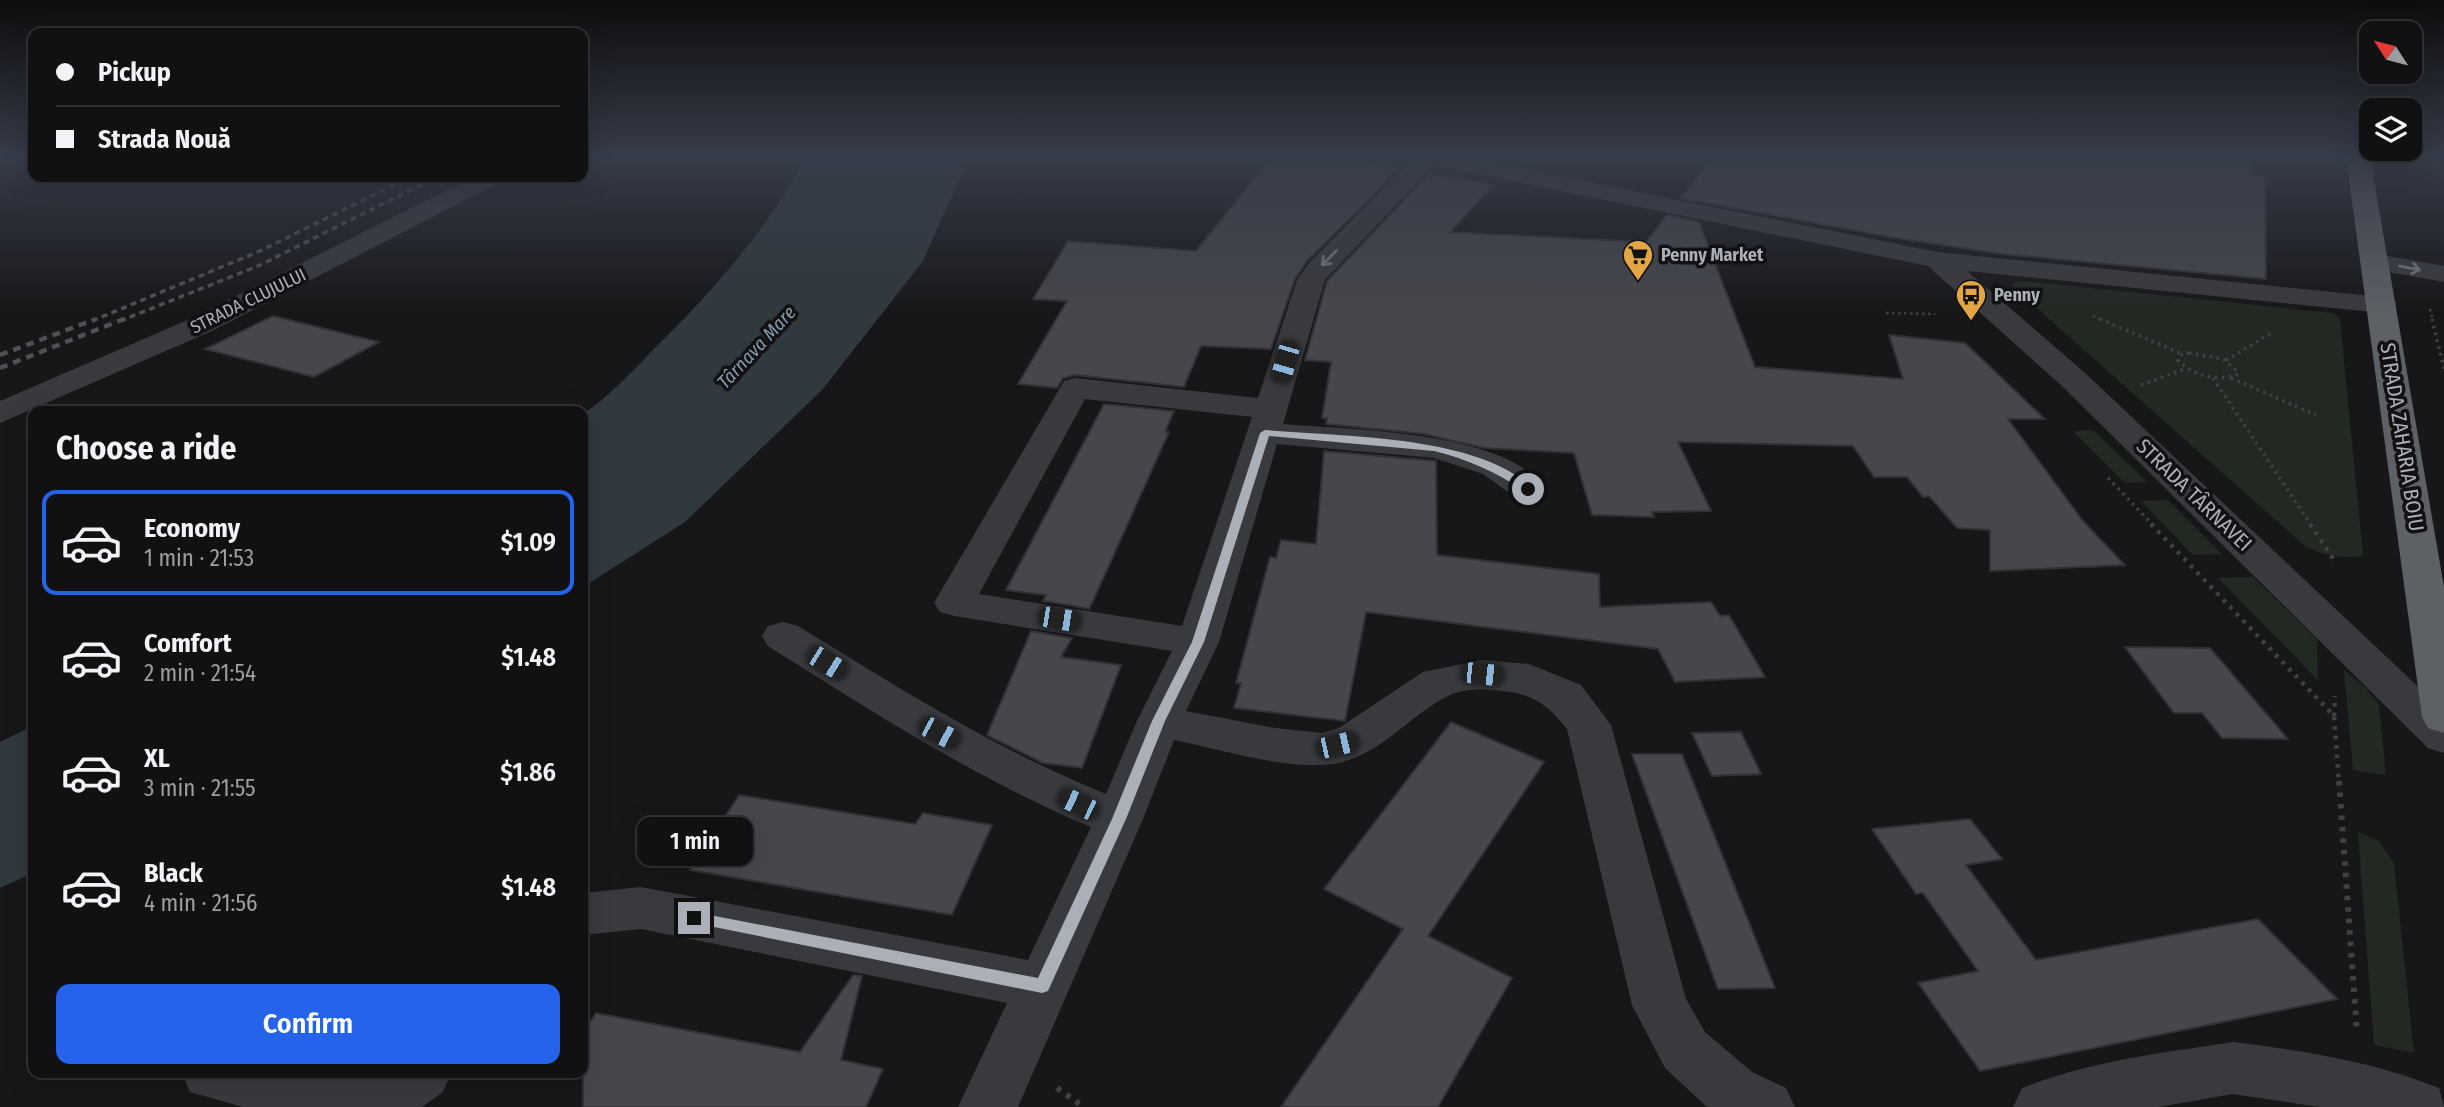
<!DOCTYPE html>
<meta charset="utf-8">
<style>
body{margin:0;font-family:"Fira Sans Condensed",sans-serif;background:#1e1f21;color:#f1f3f6;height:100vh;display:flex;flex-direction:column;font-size:26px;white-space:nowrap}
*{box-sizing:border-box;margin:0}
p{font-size:23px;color:#9c9da0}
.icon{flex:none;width:38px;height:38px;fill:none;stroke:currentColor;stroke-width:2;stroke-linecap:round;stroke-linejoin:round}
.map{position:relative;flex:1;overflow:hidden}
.drawer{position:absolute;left:28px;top:406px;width:560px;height:672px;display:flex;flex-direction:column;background:#111113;border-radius:14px;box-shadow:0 7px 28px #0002,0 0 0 2px #303133}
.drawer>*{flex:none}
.top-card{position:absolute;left:28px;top:28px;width:560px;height:154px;border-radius:14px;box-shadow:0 7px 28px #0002,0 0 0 2px #303133;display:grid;align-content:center;height:154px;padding:0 28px;background:#111113}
.needle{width:46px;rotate:306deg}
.buttons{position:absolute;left:2359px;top:21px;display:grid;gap:14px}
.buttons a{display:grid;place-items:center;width:63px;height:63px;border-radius:14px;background:#111113;box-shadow:0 7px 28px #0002,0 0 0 2px #303133;font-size:35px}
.end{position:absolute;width:32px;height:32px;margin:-16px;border:9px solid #aaafb8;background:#111;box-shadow:0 0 0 4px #111}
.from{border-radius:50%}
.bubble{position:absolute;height:49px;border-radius:14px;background:#111113;box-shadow:0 7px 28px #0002,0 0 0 2px #303133;font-size:23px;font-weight:600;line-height:49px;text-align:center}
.car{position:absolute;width:21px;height:42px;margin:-21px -10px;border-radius:9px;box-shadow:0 0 5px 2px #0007;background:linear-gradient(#222 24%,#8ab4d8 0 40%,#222 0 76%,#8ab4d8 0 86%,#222 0)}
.top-card b{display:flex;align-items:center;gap:24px;height:66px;font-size:26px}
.top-card b+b{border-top:2px solid #303133}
.top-card i{width:18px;height:18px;background:#f1f3f6}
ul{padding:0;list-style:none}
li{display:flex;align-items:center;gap:21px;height:105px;margin:0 14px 10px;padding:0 14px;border:4px solid transparent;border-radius:14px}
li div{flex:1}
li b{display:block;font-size:26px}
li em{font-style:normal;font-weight:600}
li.selected{border-color:#2563eb}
li>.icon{width:63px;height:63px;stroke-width:1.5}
h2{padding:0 28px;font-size:32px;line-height:84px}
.button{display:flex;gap:14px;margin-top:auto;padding:14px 28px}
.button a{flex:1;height:80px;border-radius:14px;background:#2563eb;color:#fff;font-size:28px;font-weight:600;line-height:80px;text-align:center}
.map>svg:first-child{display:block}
.green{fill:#222922}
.water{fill:#30393e}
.building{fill:#46474c;stroke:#313235;stroke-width:2}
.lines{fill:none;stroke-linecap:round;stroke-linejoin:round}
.path-far3{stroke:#3f4145;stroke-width:2.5;stroke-dasharray:2.5 3.5;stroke-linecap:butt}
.path-far2{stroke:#3f4145;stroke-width:3.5;stroke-dasharray:2.5 4.5;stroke-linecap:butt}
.path-far1{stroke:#3f4145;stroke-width:4.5;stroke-dasharray:3.5 6;stroke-linecap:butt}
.path{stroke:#3f4145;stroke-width:6;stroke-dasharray:4.5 7;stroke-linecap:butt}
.minor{fill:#393a3e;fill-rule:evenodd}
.tertiary{fill:#393a3e;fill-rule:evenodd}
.trunk{fill:#5d6065;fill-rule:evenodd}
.rail-far1{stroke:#4e5055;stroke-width:3.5;stroke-dasharray:6 4.5;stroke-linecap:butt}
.rail{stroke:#4e5055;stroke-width:4.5;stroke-dasharray:8 6;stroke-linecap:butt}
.oneway{stroke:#777a81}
.route{fill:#aaafb8}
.labels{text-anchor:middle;stroke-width:7;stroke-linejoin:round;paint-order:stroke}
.far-poi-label{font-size:18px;font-weight:bold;fill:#aaafb8;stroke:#121214;text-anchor:start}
.far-street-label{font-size:18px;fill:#aaafb8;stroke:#121214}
.far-water-label{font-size:19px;font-style:italic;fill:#849eb0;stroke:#121214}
.street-label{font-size:21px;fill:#aaafb8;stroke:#121214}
</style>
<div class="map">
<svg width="2444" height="1107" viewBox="0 0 2444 1107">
<rect width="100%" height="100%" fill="#171719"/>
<g class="green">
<path d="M 2022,281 L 2333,313 L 2340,319 L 2363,556 C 2341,559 2326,556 2306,547 L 2013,287 L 2014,283 Z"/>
<polygon points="2093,430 2147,482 2125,483 2073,431"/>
<polygon points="2168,500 2222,554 2193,555 2141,501"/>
<polygon points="2253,577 2317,639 2318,680 2218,578"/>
<polygon points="2344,670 2365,687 2379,705 2386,775 2353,770"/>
<polygon points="2358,832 2379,841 2394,863 2414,1053 2374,1045"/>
</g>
<g class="water">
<path d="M 806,157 L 969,157 L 923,261 L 823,389 L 685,522 L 583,587 L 583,414 C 608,397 629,375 650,353 C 709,295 767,231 806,157 Z"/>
<polygon points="33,726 33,873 0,888 0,742"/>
</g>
<g class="building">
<polygon points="1272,157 1348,157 1401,167 1307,261 1295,279 1271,349 1201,346 1184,387 1075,375 1063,378 1057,388 1018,384 1067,301 1033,299 1068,241 1196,251"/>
<polygon points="1713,157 2251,157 2252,175 2265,177 2266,279 2002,254 1896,238 1681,198"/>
<polygon points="1430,173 1493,185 1450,232 1646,242 1667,215 1699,222 1755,367 1903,379 1889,335 1965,343 2045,419 2008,419 2083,521 2125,565 1990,571 1990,530 1957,528 1929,496 1923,497 1907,477 1874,477 1853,446 1678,442 1711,511 1652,512 1654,517 1592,515 1574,453 1484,448 1424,434 1326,424 1327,418 1322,418 1331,362 1305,360 1327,281"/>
<polygon points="273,316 379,342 314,377 205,349"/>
<polygon points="1104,404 1174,411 1165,432 1169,432 1093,601 1089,609 1043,601 1046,595 1006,590"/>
<polygon points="1324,451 1436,461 1437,555 1599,574 1600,607 1711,602 1720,616 1729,615 1765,677 1675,682 1658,649 1366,612 1345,721 1234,708 1241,683 1236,683 1270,557 1276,558 1281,540 1316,544"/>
<polygon points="1031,631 1072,638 1061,657 1121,665 1082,768 1043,763 987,735"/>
<polygon points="2125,647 2210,648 2288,739 2222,738 2202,713 2174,713"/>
<polygon points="1451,722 1544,762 1428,936 1512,978 1438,1107 1281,1107 1403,929 1324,889"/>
<polygon points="1741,732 1761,774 1712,776 1692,733"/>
<polygon points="1632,754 1682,754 1775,988 1718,989"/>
<polygon points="739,795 915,824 923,813 992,825 952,915 690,870"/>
<polygon points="1970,819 2002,859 1966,865 2036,960 2258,919 2337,999 1980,1071 1918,983 1978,971 1923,893 1916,894 1872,829"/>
<polygon points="853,975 862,976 841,1060 883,1069 866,1107 583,1107 583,1033 596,1013 800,1052"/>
</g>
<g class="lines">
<g class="path-far3">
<polyline points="2430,309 2433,321"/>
<polyline points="1886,313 1935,314"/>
<polyline points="2093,316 2104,321"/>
</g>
<g class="path-far2">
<polyline points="2100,319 2182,354"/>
<polyline points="2432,319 2444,369"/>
<path d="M 2189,353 L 2223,359 L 2238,372 L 2236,375 C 2215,381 2193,376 2178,360 L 2182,354 Z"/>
<polyline points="2226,360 2273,332"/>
<polyline points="2213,378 2311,525"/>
<polyline points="2231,378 2316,415"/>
<polyline points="2141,385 2185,369"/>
<polyline points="2108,478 2153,525"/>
</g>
<g class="path-far1">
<polyline points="2151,524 2334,716 2339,783"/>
<polyline points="2310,524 2332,557 2333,565"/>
<polyline points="2334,716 2335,696"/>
</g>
<g class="path">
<polyline points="2339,781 2357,1033"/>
<polyline points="1057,1088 1084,1107"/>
</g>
<g class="minor">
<path d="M 1415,157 L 1441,157 L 1325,280 L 1283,424 C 1349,430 1505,430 1546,489 L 1541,497 L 1528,500 L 1515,497 L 1483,474 L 1434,458 L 1277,444 L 1219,642 L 1186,711 L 1275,728 L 1322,733 L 1339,728 L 1423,672 L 1482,660 L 1529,664 L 1581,685 L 1611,725 L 1686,999 L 1705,1032 L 1752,1072 L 1786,1088 L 1795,1107 L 1707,1107 L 1665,1068 L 1632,1005 L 1567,729 C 1548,705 1534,694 1502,691 C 1486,689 1465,688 1450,695 C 1405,717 1375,764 1321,765 C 1275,767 1219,749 1174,740 L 1143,819 L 1018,1107 L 958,1107 L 1007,1003 L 641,929 L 583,935 L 583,893 L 641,887 L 1028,960 L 1091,827 C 976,779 873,712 768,646 L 762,636 L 768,626 L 783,622 L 798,626 C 897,687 997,750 1106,794 L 1137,721 L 1172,651 L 954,616 L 940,612 L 934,603 L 1064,381 L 1075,378 L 1258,398 L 1297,280 L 1309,263 ZM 1085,399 L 1252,417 L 1182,626 L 979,594 Z"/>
<polygon points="473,177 503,177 500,182 212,331 0,423 0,401 190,319"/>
<polygon points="2376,254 2444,266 2444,282 2366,268 2362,262 2366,256"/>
<path d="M 2233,1042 C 2304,1051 2372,1061 2439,1088 L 2444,1107 L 2320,1107 L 2233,1094 L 2159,1107 L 2013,1107 L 2022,1088 C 2090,1061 2162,1053 2233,1042 Z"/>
<polygon points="182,1073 330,1073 347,1077 368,1073 451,1073 443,1092 422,1107 243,1107 190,1092"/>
</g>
<polygon class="tertiary" points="1417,157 1465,157 1937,252 2392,298 2397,304 2392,310 2382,313 1967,271 2084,372 2444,711 2444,753 2428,748 2062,386 1928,266 1429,164 1421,162"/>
<polygon class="trunk" points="2346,157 2370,157 2444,587 2444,733 2428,728 2422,717"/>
<g class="rail-far1">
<polyline points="92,321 260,251 410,177"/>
<polyline points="120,321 258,266 437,177"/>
</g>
<g class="rail">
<polyline points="0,355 96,319"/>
<polyline points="0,368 124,319"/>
</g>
</g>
<defs><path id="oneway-shaft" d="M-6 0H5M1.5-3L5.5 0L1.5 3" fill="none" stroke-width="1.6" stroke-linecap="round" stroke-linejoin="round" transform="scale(1.75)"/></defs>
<g class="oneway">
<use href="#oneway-shaft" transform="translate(1329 258) rotate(135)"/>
<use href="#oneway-shaft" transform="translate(2410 268) rotate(10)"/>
</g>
<linearGradient id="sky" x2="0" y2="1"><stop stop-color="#0d0d0e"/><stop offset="0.5" stop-color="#363c49"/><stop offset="1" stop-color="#363c49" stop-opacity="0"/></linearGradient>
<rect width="2444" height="312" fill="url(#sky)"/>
<path class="route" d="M 1265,430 C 1341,437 1477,434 1534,489 L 1525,491 C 1495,472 1468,459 1434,451 L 1269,436 L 1204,642 L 1165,721 L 1126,819 L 1048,991 L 1042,993 L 689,922 L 687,918 L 689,913 L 694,912 L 1038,978 L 1112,819 L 1152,721 L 1192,642 L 1260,433 Z"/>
<defs>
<g id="supermarket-pin" transform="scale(1.575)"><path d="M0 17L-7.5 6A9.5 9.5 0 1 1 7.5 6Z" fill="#e4a644" stroke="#121214"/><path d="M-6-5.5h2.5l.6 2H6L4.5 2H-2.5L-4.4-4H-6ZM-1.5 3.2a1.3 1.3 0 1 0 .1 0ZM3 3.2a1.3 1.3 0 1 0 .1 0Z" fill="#111"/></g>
<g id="bus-pin" transform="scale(1.575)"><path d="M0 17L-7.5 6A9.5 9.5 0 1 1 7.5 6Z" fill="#e4a644" stroke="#121214"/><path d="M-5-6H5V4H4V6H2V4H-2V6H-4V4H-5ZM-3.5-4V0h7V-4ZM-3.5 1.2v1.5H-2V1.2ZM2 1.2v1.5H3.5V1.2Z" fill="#111"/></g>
</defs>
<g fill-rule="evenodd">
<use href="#supermarket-pin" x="1638" y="255"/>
<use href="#bus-pin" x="1971" y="295"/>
</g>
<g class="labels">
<g class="far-poi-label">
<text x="1661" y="261">Penny Market</text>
<text x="1994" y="301">Penny</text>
</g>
<g class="far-street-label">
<text transform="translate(248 301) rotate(-26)" y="6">STRADA CLUJULUI</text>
</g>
<g class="far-water-label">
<text transform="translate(756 347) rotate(-47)" y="7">Târnava Mare</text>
</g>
<g class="street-label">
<text transform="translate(2402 437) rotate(81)" y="7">STRADA ZAHARIA BOIU</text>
<text transform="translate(2194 495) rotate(44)" y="7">STRADA TÂRNAVEI</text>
</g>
</g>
</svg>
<div class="buttons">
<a><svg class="needle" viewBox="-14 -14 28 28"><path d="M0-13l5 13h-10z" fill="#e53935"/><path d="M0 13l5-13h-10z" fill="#9c9da0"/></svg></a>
<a><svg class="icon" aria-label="layers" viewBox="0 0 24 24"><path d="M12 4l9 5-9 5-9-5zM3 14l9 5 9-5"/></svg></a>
</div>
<i class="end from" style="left:1528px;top:489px"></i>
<i class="end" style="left:694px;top:918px"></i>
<div class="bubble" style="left:637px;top:817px;width:116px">1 min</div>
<i class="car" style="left:1285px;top:362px;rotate:196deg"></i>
<i class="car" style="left:1059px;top:619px;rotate:99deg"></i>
<i class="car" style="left:827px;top:663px;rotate:122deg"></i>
<i class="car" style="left:1482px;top:674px;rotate:96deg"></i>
<i class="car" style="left:939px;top:733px;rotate:118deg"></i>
<i class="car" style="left:1337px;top:745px;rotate:77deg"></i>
<i class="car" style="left:1078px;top:804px;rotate:296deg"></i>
<div class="top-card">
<b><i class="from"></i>Pickup</b>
<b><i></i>Strada Nouă</b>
</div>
<section class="drawer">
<h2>Choose a ride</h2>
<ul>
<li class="selected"><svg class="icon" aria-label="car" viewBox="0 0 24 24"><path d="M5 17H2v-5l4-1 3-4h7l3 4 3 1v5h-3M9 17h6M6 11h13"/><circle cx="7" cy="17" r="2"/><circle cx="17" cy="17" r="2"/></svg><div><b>Economy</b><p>1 min · 21:53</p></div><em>$1.09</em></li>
<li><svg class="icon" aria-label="car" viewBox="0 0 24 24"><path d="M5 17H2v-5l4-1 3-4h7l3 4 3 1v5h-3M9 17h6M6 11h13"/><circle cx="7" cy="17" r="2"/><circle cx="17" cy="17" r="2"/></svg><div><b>Comfort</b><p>2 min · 21:54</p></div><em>$1.48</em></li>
<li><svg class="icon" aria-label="car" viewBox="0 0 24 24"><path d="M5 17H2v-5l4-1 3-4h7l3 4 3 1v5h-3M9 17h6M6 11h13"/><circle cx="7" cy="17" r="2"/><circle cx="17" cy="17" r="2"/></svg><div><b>XL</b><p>3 min · 21:55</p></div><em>$1.86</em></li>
<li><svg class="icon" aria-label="car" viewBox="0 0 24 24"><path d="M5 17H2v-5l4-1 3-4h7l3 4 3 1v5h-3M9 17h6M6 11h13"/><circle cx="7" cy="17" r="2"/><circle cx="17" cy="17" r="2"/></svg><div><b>Black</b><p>4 min · 21:56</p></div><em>$1.48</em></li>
</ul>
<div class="button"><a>Confirm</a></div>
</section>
</div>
